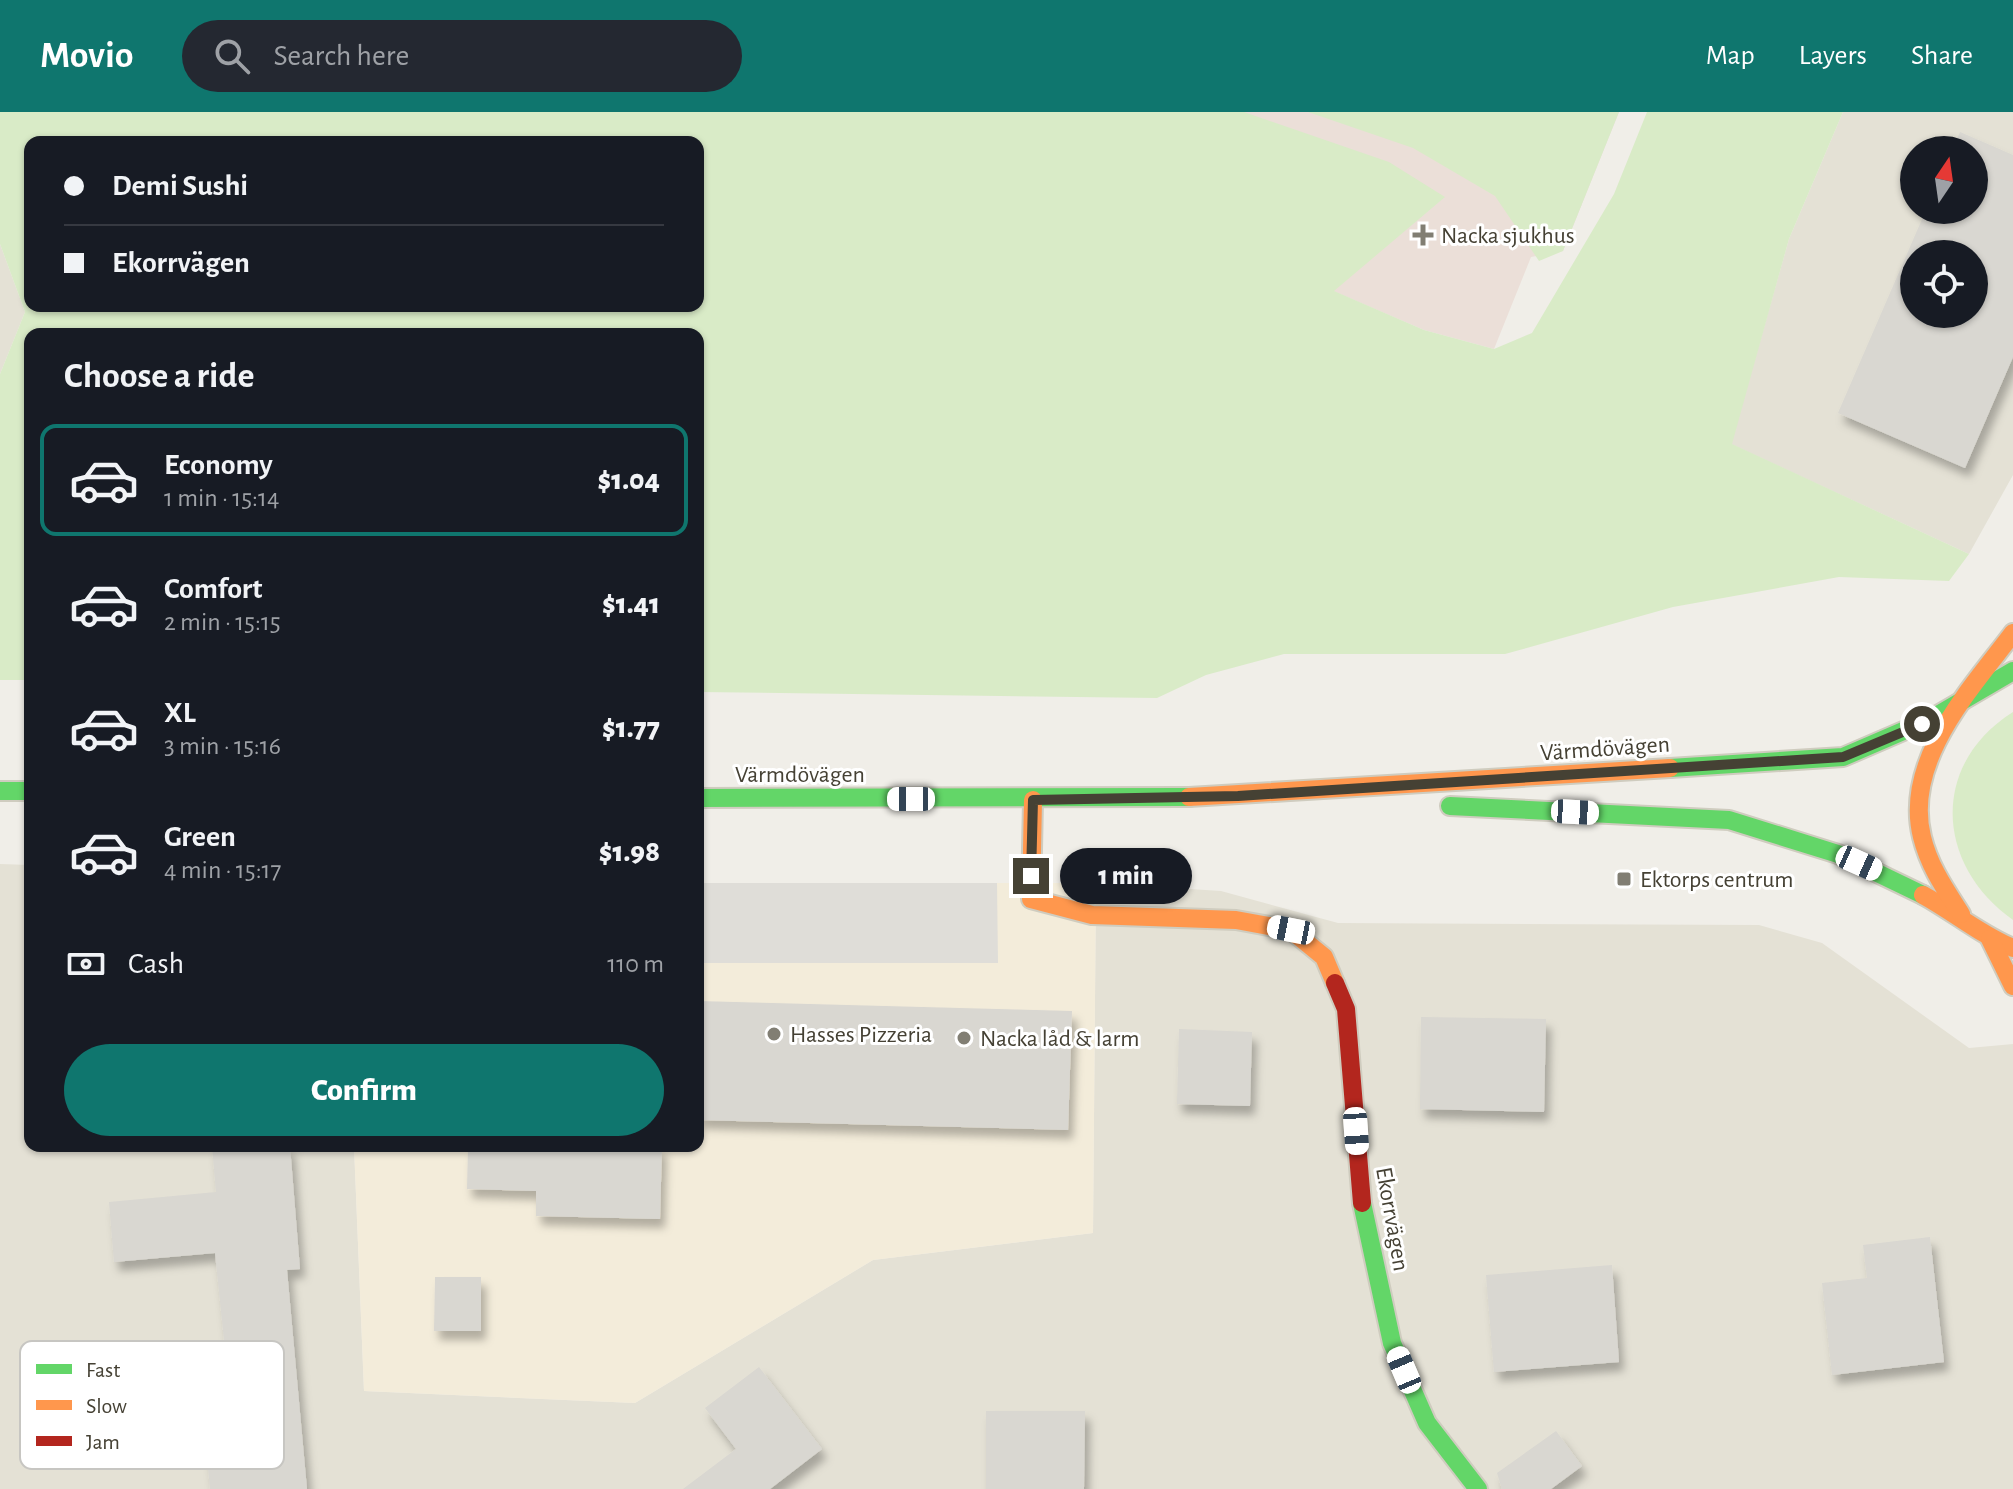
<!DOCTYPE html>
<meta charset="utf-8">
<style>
body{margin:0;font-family:"Alegreya Sans",sans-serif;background:#242831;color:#f1f3f6;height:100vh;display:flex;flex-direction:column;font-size:30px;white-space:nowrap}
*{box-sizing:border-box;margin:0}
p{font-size:26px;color:#9ea1a6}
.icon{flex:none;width:44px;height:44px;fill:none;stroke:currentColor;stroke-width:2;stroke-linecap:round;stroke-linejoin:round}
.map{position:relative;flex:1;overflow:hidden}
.drawer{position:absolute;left:24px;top:216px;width:680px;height:824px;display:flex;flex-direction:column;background:#171b24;border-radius:16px;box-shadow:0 2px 6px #0004}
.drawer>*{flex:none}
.hud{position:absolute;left:24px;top:24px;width:680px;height:176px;border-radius:16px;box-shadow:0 2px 6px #0004;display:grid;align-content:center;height:176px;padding:0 40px;background:#171b24}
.needle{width:52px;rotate:13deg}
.tools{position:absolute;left:1900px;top:24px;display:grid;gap:16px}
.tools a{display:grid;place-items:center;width:88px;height:88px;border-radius:50%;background:#171b24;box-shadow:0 2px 6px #0004;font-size:40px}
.end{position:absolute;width:36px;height:36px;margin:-18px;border:10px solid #454134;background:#fff;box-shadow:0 0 0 4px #fff}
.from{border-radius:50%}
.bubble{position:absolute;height:56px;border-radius:28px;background:#171b24;box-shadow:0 2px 6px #0004;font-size:26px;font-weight:800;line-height:56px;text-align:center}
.car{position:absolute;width:24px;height:48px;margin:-24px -12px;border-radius:10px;box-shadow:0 0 6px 2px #0007;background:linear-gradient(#fff 24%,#345 0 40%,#fff 0 76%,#345 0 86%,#fff 0)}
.hud b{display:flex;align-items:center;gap:28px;height:76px;font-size:30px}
.hud b+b{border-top:2px solid #363941}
.hud i{width:20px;height:20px;background:#f1f3f6}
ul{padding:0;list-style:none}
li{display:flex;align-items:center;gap:24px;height:112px;margin:0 16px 12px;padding:0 24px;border:4px solid transparent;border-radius:16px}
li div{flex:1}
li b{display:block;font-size:30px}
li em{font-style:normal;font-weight:800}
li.active{border-color:#0f766e}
li>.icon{width:72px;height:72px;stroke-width:1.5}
h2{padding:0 40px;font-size:36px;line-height:96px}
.pay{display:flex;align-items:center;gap:20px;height:88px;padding:0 40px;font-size:30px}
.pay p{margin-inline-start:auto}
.primary-button{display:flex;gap:16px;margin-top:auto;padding:16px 40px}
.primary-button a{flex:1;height:92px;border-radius:48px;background:#0f766e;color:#fff;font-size:32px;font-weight:800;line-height:92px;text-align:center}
header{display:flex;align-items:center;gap:48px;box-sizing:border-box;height:112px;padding:0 40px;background:#0f766e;color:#fff}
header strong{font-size:38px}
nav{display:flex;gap:44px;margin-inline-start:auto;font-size:28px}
.search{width:560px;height:72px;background:#242831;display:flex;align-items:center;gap:20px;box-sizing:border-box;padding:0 28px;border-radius:44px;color:#9ea1a6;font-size:30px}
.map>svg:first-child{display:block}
.residential{fill:#e4e1d5;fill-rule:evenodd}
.commercial{fill:#f3ecda}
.medical{fill:#ebdfd8}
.green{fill:#d9ebc7;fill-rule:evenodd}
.parking{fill:#dfddd8}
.building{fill:#d9d7d1;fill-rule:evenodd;filter:url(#shadow)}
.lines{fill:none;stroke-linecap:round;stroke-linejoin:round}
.fast-casing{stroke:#cfccbf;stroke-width:22}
.slow-casing{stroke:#cfccbf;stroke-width:22}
.jam-casing{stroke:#cfccbf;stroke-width:22}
.fast{stroke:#63d668;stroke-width:18}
.slow{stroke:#ff974d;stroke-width:18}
.jam{stroke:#b3261e;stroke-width:18}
.route{stroke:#454134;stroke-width:10}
.poi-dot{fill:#817e73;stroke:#fff;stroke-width:3}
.labels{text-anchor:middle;stroke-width:6;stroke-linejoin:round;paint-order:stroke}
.poi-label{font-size:24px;fill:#454134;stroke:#fff;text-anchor:start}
.street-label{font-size:24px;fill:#454134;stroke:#fff}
.key{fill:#fff;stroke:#c7c6c2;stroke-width:2}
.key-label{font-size:22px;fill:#454134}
</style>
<header>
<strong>Movio</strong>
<div class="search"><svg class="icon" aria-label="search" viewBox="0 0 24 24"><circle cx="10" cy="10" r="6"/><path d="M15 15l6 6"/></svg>Search here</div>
<nav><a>Map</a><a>Layers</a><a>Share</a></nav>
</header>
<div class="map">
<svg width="2013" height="1377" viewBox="0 0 2013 1377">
<defs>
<filter id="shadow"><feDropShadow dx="5" dy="9" stdDeviation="4" flood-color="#0004"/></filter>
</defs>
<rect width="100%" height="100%" fill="#f0eee8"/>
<g class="residential">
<path d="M 1843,0 L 2013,0 L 2013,363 L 1969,442 L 1731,332 L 1789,127 ZM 1914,38 L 1974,38 L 1974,98 L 1914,98 ZM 1914,142 L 1974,142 L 1974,202 L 1914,202 Z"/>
<polygon points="0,132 25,200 0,262"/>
<polygon points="0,752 30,753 30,1034 354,1034 364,1279 635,1291 873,1148 1093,1121 1096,771 1221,779 1338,811 1759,813 1822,831 1969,936 2013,932 2013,1377 0,1377"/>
</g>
<polygon class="commercial" points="698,771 1096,771 1093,1121 873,1148 635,1291 364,1279 354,1034 698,1034"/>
<polygon class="medical" points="1154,0 1619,0 1563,139 1531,145 1494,237 1424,218 1333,179"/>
<g class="green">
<path d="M 0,0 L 1244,0 L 1389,50 L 1445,85 L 1334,179 L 1424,218 L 1494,237 L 1532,221 L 1614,82 L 1647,0 L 1843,0 L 1789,127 L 1732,332 L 1969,442 L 1949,469 L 1839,465 L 1673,495 L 1505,542 L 1284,542 L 1206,563 L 1157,586 L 698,580 L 698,222 L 30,222 L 30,568 L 0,568 L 0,262 L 25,200 L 0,132 ZM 30,30 L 698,30 L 698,194 L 30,194 Z"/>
<polygon points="1308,0 1619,0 1563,139 1539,149 1495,84 1413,36"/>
<path d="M 2013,600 L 2013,808 C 1935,753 1930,652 2013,600 Z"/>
</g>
<polygon class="parking" points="698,771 997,771 998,851 698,851"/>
<g class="building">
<path d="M 1960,20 L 2013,43 L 2013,245 L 1965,356 L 1838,301 L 1926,98 L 1974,98 L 1974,38 L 1952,38 ZM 1914,142 L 1974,142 L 1974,202 L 1914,202 Z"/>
<polygon points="698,889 1072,899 1068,1018 698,1008"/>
<polygon points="1421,905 1546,907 1544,1000 1420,997"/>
<polygon points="1179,917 1252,920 1250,994 1177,992"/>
<polygon points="212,1034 290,1034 300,1157 287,1158 307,1377 210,1377 198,1249 226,1247 215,1141 114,1150 109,1090 216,1080"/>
<polygon points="468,1034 662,1034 660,1107 536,1104 536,1079 467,1077"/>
<polygon points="1930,1125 1944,1250 1832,1263 1822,1171 1867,1166 1863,1133"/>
<polygon points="1612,1153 1619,1250 1494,1260 1486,1163"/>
<polygon points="435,1165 481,1165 481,1219 434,1219"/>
<polygon points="759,1255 822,1337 770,1377 683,1377 736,1337 705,1296"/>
<polygon points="986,1299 1085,1299 1084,1377 986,1377"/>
<polygon points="1556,1319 1582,1354 1551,1377 1502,1377 1497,1361"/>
</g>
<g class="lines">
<g class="fast-casing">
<g id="fast">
<polyline points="1670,656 1843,645 1931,607 2013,559"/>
<polyline points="0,679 30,679"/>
<polyline points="698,686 1189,685"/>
<polyline points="1450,694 1729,708 1838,742 1923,783"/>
<polyline points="1362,1091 1392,1231 1427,1311 1478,1377"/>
</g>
</g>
<g class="slow-casing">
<g id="slow">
<polyline points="1189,685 1670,656"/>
<polyline points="1033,688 1031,787 1092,803 1236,808 1291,818 1324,845 1335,871"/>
<path d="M 1923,783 C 1954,800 1981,823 2013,836"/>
<path d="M 1961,802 C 1945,777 1929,754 1922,725 C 1903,648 1971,577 2013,521"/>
<polyline points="1990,827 2013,874"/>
</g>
</g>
<g class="jam-casing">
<polyline id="jam" points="1335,871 1346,897 1362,1091"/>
</g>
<use href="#fast" class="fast"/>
<use href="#slow" class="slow"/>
<use href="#jam" class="jam"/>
</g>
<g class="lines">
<polyline class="route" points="1031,764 1033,688 1238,684 1843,645 1922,612"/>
</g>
<g class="poi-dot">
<path d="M1419 111h8v8h8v8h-8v8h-8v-8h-8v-8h8z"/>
<rect x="1616" y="759" width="16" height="16" rx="4"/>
<circle cx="774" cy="922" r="8"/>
<circle cx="964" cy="926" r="8"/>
</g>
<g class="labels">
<g class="poi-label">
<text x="1441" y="131">Nacka sjukhus</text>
<text x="1640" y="775">Ektorps centrum</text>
<text x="790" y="930">Hasses Pizzeria</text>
<text x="980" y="934">Nacka låd &amp; larm</text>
</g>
<g class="street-label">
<text transform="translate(1605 636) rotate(-4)" y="8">Värmdövägen</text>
<text x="800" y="670">Värmdövägen</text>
<text transform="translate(1393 1107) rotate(80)" y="8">Ekorrvägen</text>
</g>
</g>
<rect x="20" y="1229" width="264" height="128" rx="12" class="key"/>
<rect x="36" y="1252" width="36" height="10" fill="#63d668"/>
<rect x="36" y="1288" width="36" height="10" fill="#ff974d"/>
<rect x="36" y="1324" width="36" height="10" fill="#b3261e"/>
<g class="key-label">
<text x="86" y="1265">Fast</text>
<text x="86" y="1301">Slow</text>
<text x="86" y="1337">Jam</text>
</g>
</svg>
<div class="tools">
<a><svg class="needle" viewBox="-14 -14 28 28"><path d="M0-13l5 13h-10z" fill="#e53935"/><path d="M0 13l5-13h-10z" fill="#9ea1a6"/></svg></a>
<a><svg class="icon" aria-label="locate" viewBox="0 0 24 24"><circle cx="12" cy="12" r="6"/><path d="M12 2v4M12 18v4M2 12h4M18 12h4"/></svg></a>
</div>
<i class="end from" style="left:1922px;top:612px"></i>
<i class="end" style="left:1031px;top:764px"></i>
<div class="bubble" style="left:1060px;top:736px;width:132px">1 min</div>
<i class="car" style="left:911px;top:687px;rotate:270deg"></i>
<i class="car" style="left:1575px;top:700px;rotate:93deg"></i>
<i class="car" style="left:1859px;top:751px;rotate:114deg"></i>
<i class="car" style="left:1291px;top:818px;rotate:281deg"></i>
<i class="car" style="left:1356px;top:1019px;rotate:176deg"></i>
<i class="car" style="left:1404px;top:1258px;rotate:337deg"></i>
<div class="hud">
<b><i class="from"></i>Demi Sushi</b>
<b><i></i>Ekorrvägen</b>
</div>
<section class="drawer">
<h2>Choose a ride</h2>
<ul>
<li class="active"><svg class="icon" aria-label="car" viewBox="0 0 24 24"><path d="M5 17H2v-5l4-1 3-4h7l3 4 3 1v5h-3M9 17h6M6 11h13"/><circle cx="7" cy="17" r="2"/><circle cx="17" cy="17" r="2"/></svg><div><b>Economy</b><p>1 min · 15:14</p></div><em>$1.04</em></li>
<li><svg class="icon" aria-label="car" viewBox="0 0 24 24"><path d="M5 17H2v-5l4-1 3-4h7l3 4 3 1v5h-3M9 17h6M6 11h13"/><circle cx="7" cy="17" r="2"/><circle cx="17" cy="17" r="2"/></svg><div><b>Comfort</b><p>2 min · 15:15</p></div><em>$1.41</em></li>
<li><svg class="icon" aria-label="car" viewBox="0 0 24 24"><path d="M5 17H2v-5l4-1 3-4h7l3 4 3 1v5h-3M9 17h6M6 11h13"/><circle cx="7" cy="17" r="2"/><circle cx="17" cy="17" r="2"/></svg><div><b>XL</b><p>3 min · 15:16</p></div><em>$1.77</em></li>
<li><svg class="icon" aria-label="car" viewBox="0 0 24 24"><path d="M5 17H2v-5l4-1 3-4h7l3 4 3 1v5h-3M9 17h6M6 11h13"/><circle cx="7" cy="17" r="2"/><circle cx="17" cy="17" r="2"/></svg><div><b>Green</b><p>4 min · 15:17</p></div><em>$1.98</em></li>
</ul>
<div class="pay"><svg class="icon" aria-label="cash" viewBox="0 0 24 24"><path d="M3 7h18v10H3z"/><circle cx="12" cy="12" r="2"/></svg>Cash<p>110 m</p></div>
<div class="primary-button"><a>Confirm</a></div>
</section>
</div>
